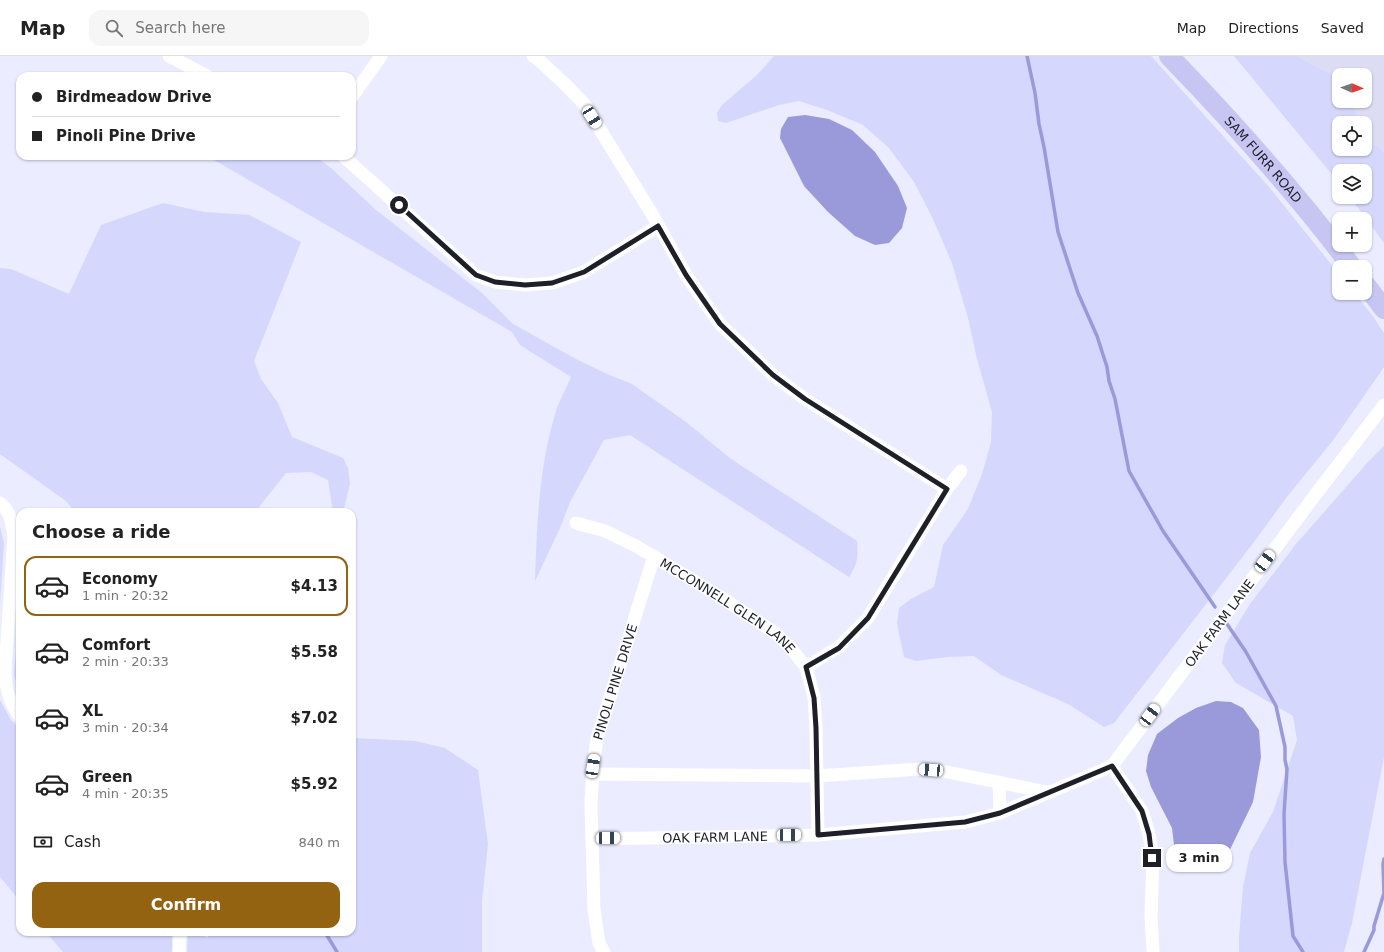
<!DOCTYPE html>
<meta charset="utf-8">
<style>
body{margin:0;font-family:"DejaVu Sans",sans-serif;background:#f6f6f6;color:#222;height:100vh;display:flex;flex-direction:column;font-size:15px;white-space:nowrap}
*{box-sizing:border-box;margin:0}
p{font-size:13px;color:#767676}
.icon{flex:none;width:22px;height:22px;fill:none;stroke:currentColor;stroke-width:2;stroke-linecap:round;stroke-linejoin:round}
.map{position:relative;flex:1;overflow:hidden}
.drawer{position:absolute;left:16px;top:452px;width:340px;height:428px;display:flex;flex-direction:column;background:#fff;border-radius:12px;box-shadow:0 1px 3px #0004}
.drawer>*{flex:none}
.guide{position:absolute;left:16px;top:16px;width:340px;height:88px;border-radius:12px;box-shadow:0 1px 3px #0004;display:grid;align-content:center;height:88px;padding:0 16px;background:#fff}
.needle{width:26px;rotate:92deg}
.controls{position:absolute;left:1332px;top:12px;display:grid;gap:8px}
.controls a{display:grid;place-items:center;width:40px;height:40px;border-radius:8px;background:#fff;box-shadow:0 1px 3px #0004;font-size:20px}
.end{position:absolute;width:18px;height:18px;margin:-9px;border:5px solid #1f1f2a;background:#fff;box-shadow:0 0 0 2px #fff}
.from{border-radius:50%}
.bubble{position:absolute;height:28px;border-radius:12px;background:#fff;box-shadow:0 1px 3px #0004;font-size:13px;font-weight:800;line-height:28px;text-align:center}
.car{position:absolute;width:12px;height:24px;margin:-12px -6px;border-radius:5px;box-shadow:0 0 3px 1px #0007;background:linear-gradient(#fff 24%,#345 0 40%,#fff 0 76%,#345 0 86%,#fff 0)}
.guide b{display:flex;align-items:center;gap:14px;height:38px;font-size:15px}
.guide b+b{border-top:1px solid #e0e0e0}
.guide i{width:10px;height:10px;background:#222}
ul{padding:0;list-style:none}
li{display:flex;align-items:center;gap:12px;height:60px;margin:0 8px 6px;padding:0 8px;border:2px solid transparent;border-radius:12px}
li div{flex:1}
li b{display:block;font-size:15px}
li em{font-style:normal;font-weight:800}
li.current{border-color:#936311}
li>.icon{width:36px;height:36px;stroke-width:1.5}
h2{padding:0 16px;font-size:18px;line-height:48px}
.pay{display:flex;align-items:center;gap:10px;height:44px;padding:0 16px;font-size:15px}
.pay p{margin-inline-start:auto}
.action{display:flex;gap:8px;margin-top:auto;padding:8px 16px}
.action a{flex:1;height:46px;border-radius:12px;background:#936311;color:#fff;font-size:16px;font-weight:800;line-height:46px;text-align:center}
header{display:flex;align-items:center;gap:24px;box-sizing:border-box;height:56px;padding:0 20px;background:#fff;border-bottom:1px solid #e0e0e0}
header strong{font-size:19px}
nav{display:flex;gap:22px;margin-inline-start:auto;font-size:14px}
.search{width:280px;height:36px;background:#f6f6f6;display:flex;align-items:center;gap:10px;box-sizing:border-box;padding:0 14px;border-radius:12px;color:#767676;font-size:15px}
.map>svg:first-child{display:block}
.built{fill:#dcddf4}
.green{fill:#d5d7fd}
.water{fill:#9a99da}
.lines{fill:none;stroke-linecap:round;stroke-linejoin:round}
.stream{stroke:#9a99da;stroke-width:3.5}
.street{stroke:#fff;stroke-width:13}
.primary{stroke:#c7c6f3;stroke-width:20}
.route{stroke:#1f1f2a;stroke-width:5}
.labels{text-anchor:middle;stroke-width:4;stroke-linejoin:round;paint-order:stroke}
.street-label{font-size:13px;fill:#1f1f2a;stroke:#fbfbfb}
</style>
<header>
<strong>Map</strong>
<div class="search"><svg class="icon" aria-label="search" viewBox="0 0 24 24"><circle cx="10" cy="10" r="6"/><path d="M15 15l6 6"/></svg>Search here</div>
<nav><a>Map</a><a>Directions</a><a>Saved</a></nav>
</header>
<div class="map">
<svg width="1384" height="896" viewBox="0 0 1384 896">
<rect width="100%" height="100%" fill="#ebecff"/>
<polygon class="built" points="1297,0 1384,0 1384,96 1365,80 1365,67 1360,67 1352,45 1365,45 1365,19 1339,19 1339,25 1334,20"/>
<g class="green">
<polygon points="774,0 1151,0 1269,131 1339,218 1339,237 1354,237 1372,259 1384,277 1384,311 1334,383 1286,442 1251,490 1114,667 1104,671 1068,648 1001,619 974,600 948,601 916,605 904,601 897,568 899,552 911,543 934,531 943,489 968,453 982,418 991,386 992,356 977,303 968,262 952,207 933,163 914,126 889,92 863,69 827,54 799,45 779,49 726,67 718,65 717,57 722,49 757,19"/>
<polygon points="1234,0 1297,0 1334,20 1339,25 1339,45 1352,45 1360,67 1339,67 1339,93 1365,93 1365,80 1384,96 1384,187 1350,141 1365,141 1365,115 1339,115 1339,127"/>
<path d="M 207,100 L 315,100 L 331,112 L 376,154 L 482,237 L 513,268 L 576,303 L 607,318 L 632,328 L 686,366 L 731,403 L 857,485 C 858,501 858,508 849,521 L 630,379 L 604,384 L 570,446 L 560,472 L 535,525 C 537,467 539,408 557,352 C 561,341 567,331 571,321 L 520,289 L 512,276 Z"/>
<polygon points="163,147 204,156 249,159 301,186 254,305 261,323 278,347 292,381 343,402 348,412 350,428 343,456 333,456 328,424 311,416 286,417 255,456 75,456 66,445 0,398 0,212 11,213 69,238 101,169"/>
<polygon points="1384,390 1384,701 1352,867 1344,896 1239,896 1239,881 1243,831 1250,797 1273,756 1297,684 1293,660 1236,627 1222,607 1225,589 1250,548 1296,488 1368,406"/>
<polygon points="0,471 4,487 0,546"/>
<polygon points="20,550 20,639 14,619"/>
<polygon points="0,644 11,664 20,674 20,845 0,821"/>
<polygon points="352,682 415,685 445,692 478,714 488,788 482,845 482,896 187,896 188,876 199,876 207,882 212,876 352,876"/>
<polygon points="46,876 172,876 172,896 63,896"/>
</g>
<g class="water">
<polygon points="805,59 829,63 852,74 875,96 898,130 907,152 902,172 889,187 875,189 855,180 828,156 804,130 780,82 781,73 788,61"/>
<path d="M 1216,645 L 1231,646 L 1243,652 L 1259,674 L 1261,701 L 1253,746 L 1224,806 C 1209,811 1188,815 1173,807 L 1174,789 L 1172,772 L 1151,731 L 1146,715 L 1148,699 L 1157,678 L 1178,662 L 1196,652 Z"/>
</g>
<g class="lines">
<g class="stream">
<polyline points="1027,0 1035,37 1039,68 1044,91 1058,176 1078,237 1097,280 1107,311 1109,325 1115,343 1129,415 1163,475 1215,551"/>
<polyline points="1227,568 1246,596 1276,650 1285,691 1285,704 1287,713 1284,758 1285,806 1293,880 1303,896"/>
<polyline points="325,876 337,896"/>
<polyline points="1364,896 1374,874 1374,870 1384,837 1383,808 1384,803"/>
</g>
<g class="street">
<polyline points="169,0 207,20"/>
<polyline points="533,0 540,5 569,32 585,49 652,158 686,219 720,268 773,319 805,343 947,433"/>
<polyline points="352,41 381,0"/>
<polyline points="343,100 476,219 495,226 525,229 552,227 584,216 658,170"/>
<path d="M 0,447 C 11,456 12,467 14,481 L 5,614 C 5,632 9,646 20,661"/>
<path id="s1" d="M 576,467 L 605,475 L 636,490 L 719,540 L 774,576 L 788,589 L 806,611 L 814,641 L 816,672 L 818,779"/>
<polyline points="806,611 839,591 868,562 947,433 961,415"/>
<polyline points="1112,710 1142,755 1149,778 1153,802 1151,861 1153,896"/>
<polyline points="593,718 817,720 920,713 942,715 1047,736"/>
<polyline points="999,726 1000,757"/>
<path id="s2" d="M 592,783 L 818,779 L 965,766 L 1000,757 L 1112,710 L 1313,442 L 1384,349"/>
<polyline points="179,896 180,876"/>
<path id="s3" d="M 604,896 L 599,887 L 594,853 L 591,748 L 593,710 L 597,683 L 654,500"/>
</g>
<g class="primary">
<path id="s4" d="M 1169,0 C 1234,67 1296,137 1352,211"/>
<polyline points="1365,228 1384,253"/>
</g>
</g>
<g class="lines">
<polyline class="route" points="399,149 476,219 495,226 525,229 552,227 584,216 658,170 686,219 720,268 773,319 805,343 947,433 868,562 839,592 806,611 814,642 816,672 818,779 965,766 1000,757 1112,710 1142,755 1149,778 1152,802"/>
</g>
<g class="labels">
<g class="street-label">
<text dy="5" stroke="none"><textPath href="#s4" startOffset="140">SAM FURR ROAD</textPath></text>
<text dy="5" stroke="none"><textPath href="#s1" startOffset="174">MCCONNELL GLEN LANE</textPath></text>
<text dy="5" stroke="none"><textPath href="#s2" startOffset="710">OAK FARM LANE</textPath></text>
<text dy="5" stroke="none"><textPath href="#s3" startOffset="275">PINOLI PINE DRIVE</textPath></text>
<text dy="5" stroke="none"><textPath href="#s2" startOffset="123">OAK FARM LANE</textPath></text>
</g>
</g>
</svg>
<div class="controls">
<a><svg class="needle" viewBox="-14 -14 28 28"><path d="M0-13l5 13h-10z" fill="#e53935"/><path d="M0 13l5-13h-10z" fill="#767676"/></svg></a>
<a><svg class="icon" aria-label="locate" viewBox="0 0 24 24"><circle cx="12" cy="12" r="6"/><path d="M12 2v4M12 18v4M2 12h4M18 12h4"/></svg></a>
<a><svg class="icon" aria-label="layers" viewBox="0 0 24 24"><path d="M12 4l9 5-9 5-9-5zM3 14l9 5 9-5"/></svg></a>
<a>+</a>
<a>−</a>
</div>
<i class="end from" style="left:399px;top:149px"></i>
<i class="end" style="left:1152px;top:802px"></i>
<div class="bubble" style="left:1166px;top:788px;width:66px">3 min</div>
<i class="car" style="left:592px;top:61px;rotate:148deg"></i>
<i class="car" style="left:1265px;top:505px;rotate:37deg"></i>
<i class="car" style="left:1150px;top:659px;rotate:37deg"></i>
<i class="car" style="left:593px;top:710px;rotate:9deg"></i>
<i class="car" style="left:931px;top:714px;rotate:274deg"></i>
<i class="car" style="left:789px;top:779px;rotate:89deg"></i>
<i class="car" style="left:608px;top:782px;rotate:89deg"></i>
<div class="guide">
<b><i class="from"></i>Birdmeadow Drive</b>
<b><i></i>Pinoli Pine Drive</b>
</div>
<section class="drawer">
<h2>Choose a ride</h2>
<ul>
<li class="current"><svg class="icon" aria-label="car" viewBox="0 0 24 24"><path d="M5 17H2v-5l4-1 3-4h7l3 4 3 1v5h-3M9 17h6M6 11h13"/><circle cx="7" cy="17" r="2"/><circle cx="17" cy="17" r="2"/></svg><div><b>Economy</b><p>1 min · 20:32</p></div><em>$4.13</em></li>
<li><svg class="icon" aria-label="car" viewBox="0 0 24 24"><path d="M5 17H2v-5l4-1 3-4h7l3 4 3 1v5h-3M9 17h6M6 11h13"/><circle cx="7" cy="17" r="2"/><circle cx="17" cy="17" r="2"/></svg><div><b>Comfort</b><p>2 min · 20:33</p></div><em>$5.58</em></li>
<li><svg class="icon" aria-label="car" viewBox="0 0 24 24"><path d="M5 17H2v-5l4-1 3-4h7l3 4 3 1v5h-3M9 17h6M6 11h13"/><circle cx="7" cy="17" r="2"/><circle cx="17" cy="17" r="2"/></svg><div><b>XL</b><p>3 min · 20:34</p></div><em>$7.02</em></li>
<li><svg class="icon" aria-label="car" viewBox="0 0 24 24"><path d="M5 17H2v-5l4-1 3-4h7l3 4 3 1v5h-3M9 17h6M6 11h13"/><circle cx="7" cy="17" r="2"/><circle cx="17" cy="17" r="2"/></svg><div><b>Green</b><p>4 min · 20:35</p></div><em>$5.92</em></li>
</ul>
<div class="pay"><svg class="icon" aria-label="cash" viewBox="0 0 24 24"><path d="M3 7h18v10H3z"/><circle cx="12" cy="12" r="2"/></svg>Cash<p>840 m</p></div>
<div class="action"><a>Confirm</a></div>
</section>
</div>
